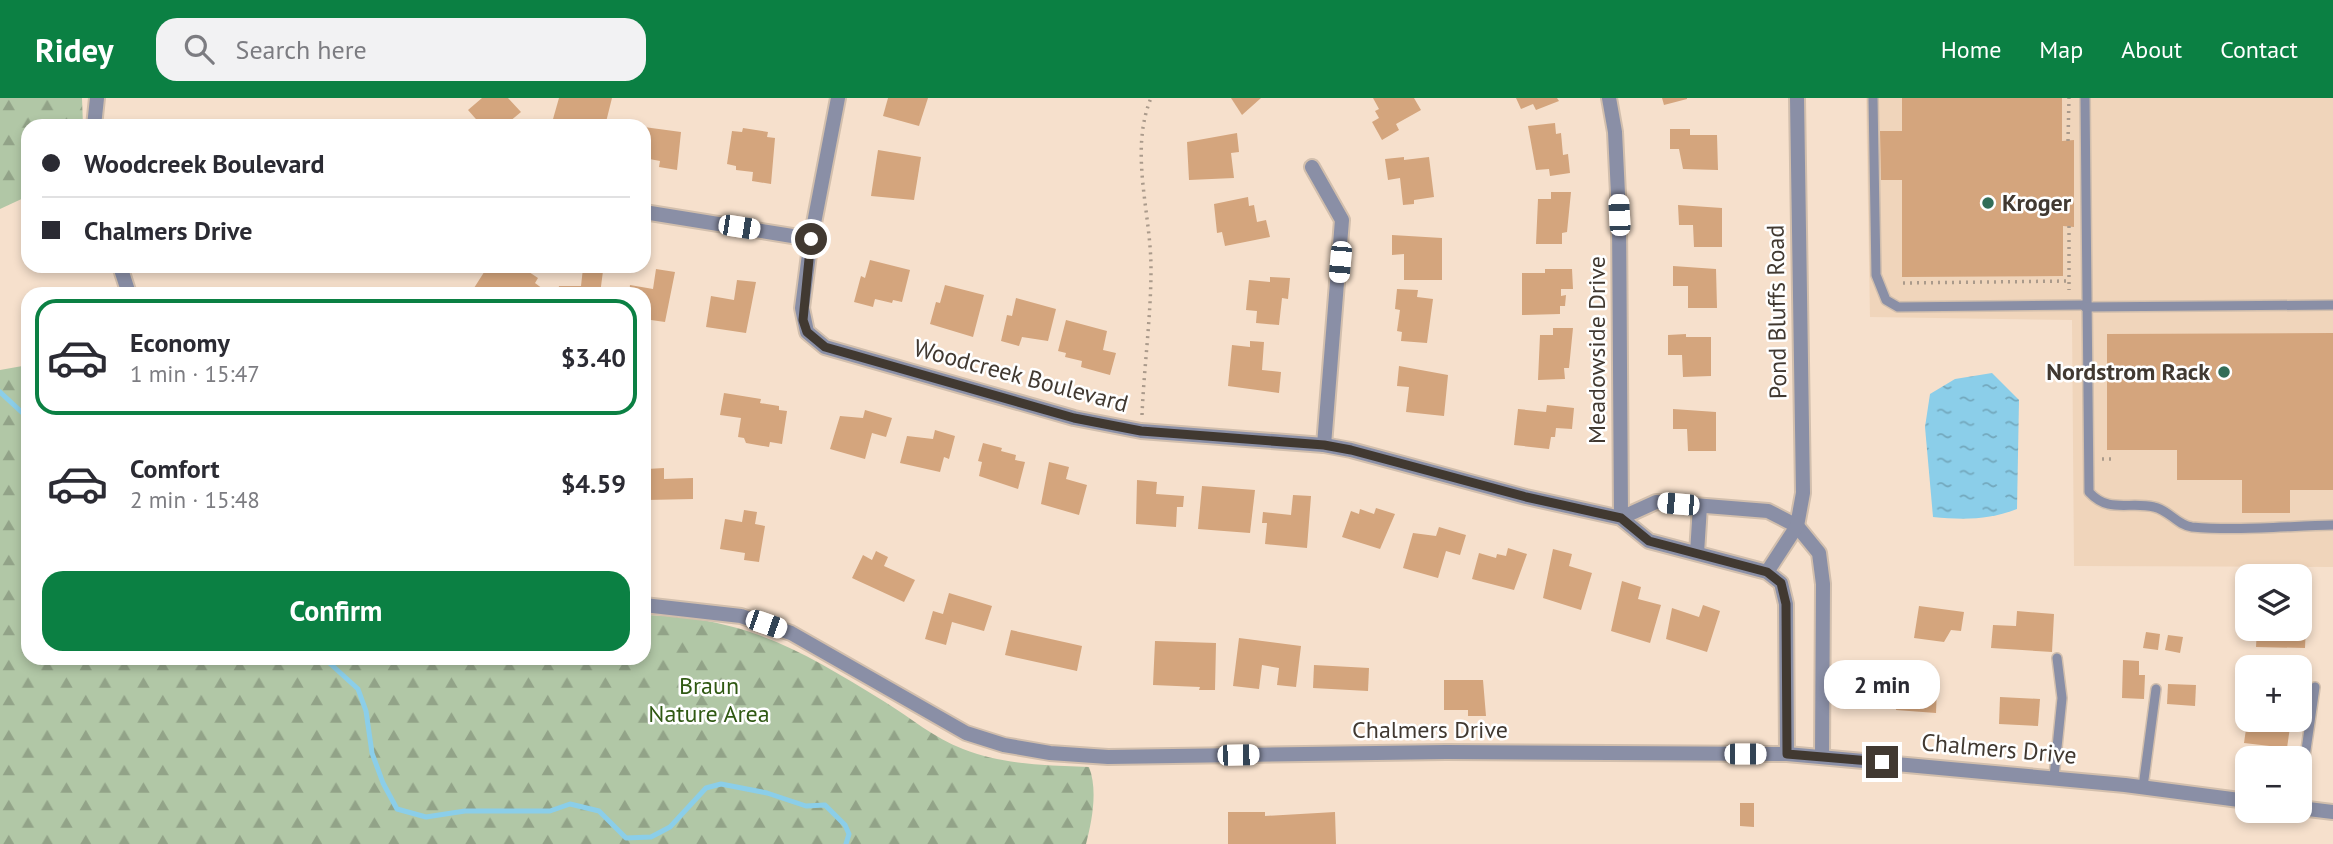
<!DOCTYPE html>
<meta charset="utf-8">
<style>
body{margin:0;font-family:"PT Sans",sans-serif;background:#f2f2f3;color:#2b2b33;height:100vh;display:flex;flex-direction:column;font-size:26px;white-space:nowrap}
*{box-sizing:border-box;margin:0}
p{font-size:23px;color:#7c7c81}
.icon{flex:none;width:38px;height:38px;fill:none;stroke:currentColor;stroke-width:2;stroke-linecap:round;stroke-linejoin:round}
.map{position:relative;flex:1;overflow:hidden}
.panel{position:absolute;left:21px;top:189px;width:630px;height:378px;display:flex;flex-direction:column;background:#fff;border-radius:21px;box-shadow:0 4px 10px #0003}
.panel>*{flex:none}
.hud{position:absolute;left:21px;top:21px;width:630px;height:154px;border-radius:21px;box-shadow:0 4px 10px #0003;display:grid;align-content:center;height:154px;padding:0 21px;background:#fff}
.fabs{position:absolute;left:2235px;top:466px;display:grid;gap:14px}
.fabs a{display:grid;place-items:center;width:77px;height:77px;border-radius:14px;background:#fff;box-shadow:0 4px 10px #0003;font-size:35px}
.end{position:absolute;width:32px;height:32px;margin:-16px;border:9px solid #413931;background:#fff;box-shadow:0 0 0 4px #fff}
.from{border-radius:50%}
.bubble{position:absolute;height:49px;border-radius:21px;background:#fff;box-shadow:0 4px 10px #0003;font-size:23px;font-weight:600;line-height:49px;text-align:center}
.car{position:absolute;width:21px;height:42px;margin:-21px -10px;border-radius:9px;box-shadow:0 0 5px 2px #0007;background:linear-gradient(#fff 24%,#345 0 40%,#fff 0 76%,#345 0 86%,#fff 0)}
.hud b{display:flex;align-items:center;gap:24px;height:66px;font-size:26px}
.hud b+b{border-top:2px solid #e1e1e2}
.hud i{width:18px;height:18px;background:#2b2b33}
ul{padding:12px 0 0;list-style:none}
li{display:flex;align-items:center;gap:21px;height:116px;margin:0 14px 10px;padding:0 7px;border:4px solid transparent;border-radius:21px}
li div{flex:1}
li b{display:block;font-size:26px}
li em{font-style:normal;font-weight:600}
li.on{border-color:#0b8043}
li>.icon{width:63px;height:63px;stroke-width:1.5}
.action{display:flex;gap:14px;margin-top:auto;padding:14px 21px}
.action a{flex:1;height:80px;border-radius:21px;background:#0b8043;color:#fff;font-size:28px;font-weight:600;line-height:80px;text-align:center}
header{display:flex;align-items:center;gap:42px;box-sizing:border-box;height:98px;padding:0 35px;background:#0b8043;color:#fff}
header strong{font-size:33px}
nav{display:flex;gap:38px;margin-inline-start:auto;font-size:24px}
.search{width:490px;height:63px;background:#f2f2f3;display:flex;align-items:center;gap:18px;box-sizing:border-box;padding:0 24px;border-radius:21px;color:#7c7c81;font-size:26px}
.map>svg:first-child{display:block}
.built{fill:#f0d5bb}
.forest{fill:url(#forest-firs)}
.water{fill:url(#water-ripples)}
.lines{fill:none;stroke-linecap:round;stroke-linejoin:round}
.stream{stroke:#8bcee9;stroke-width:5}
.building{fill:#d4a57d}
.service-casing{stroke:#d2bfad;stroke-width:12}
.minor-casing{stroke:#d2bfad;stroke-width:18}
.path{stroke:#aa9a8b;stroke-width:3.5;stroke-dasharray:2 5;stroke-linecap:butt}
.service{stroke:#8a8fa6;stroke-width:9}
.minor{stroke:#8a8fa6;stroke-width:14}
.route{stroke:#413931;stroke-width:9}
.poi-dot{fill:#316d58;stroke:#fff;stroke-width:2.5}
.labels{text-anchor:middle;stroke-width:5;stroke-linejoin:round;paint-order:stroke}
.poi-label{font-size:24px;font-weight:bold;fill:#413931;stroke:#fff;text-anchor:start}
.street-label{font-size:24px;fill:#413931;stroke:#fff}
.park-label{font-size:24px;fill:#305913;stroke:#fff}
</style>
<header>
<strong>Ridey</strong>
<div class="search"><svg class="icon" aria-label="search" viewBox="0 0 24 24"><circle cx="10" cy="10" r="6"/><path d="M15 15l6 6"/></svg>Search here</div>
<nav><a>Home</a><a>Map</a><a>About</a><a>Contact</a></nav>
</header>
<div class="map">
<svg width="2333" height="746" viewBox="0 0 2333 746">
<defs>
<pattern id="forest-firs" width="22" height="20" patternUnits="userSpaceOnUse" patternTransform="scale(1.75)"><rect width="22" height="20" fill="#b1c7a6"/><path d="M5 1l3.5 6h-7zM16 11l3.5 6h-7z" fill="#92a388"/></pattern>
<pattern id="water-ripples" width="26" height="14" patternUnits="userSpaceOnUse" patternTransform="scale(1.75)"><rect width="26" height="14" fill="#8bcee9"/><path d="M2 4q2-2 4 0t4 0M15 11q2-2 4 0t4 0" fill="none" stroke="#73a8bd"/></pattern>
</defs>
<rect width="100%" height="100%" fill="#f6e0cc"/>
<polygon class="built" points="1866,0 2333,0 2333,469 2074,468 2072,222 1870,219"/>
<g class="forest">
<polygon points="0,0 82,0 83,28 28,28 28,98 0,111"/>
<path d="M 28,267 L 28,560 L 644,560 L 644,517 C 746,519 801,552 885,604 C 911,620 934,640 963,651 C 1003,667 1046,667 1089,669 C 1098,692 1092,723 1086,746 L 0,746 L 0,272 Z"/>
</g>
<path class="water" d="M 1992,275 L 2019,302 L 2017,411 C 1989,422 1963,422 1933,419 L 1925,329 L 1930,296 L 1955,281 Z"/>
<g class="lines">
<g class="stream">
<polyline points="0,294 28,320"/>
<polyline points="324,560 358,591 366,613 372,655 383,685 397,711 426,719 465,713 550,713 570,706 599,713 626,740 651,739 670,729 706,690 721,686 767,695 806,708 825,707 845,727 849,736 846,746"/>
</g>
</g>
<g class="building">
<polygon points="482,0 508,0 521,14 509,24 513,28 482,28 468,12"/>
<polygon points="559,0 612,0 605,28 551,28"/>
<polygon points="888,0 928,0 919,28 883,18"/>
<polygon points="1231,0 1261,0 1242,17"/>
<polygon points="1373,0 1414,0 1421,12 1396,26 1399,32 1382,42 1372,24 1379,20 1375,13 1379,11"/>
<polygon points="1516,0 1557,0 1559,3 1536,12 1533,6 1521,11"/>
<polygon points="1662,0 1687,0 1687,1 1664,7"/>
<polygon points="1902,0 2062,0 2062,43 2074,42 2074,129 2063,128 2063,178 1902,179 1902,82 1881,82 1880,33 1902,33"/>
<polygon points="1555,25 1556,36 1561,35 1563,57 1568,56 1570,75 1550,78 1549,71 1536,72 1528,28"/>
<polygon points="644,29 681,34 677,72 659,69 660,63 644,60"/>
<polygon points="743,30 768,34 767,39 775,40 771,86 752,83 753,74 736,72 736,68 727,66 732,33 742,34"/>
<polygon points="1670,31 1690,31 1690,37 1717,37 1718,72 1683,71 1679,51 1670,51"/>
<polygon points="1237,35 1239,54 1231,55 1234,80 1189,82 1187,44"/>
<polygon points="878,52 921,59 914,102 871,98"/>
<polygon points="1404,59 1404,62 1429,59 1434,99 1414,102 1414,106 1403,107 1400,80 1388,82 1385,61"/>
<polygon points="1551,94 1571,94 1567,134 1562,135 1562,146 1536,146 1538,101 1551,101"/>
<polygon points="1248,99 1249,108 1254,107 1257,124 1266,122 1270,139 1225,148 1222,134 1217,135 1214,106"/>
<polygon points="1678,107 1722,110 1722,149 1694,149 1693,127 1679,127"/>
<polygon points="1392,137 1442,140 1442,182 1404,182 1404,156 1392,157"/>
<polygon points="870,162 910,172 902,204 893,202 892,205 875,201 873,209 854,204 861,178 865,180"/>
<polygon points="488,168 520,168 538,180 535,185 543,191 540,196 483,196 474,190"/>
<polygon points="1673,168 1716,171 1717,210 1688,210 1688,188 1673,188"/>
<polygon points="583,170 603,173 600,196 557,196 559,188 581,188"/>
<polygon points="656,171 675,174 665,224 644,221 644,196 629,196 630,187 653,191"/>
<polygon points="1545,171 1572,171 1573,191 1561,191 1561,198 1566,197 1565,208 1560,208 1560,216 1522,217 1522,175 1545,175"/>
<polygon points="1270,179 1290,180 1288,201 1282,200 1279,227 1256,225 1257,213 1246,212 1249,182 1270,184"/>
<polygon points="737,182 756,184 746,235 706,229 711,198 734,202"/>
<polygon points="945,187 984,197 973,239 930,226 936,204 940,205"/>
<polygon points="1397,191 1418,192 1417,199 1433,201 1427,245 1401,243 1402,234 1397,233 1400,212 1395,211"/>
<polygon points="1016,200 1056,211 1048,243 1022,239 1019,248 1001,243 1007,217 1012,218"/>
<polygon points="1066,222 1107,233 1103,252 1116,255 1110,277 1081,269 1082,263 1065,259 1066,255 1058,253"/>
<polygon points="1553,230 1573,230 1569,270 1564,270 1565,281 1538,282 1540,237 1553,237"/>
<polygon points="2333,235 2333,392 2290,392 2290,415 2242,415 2242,382 2177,382 2177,352 2107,352 2107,236"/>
<polygon points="1686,236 1686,239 1711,239 1711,278 1683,279 1682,257 1668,257 1668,237"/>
<polygon points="1250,243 1264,244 1262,272 1281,274 1279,295 1228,288 1232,247 1250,249"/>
<polygon points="1399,268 1448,277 1444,318 1406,314 1409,289 1397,288"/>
<polygon points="724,295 761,301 760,305 779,308 779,312 787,313 782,346 770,344 769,349 746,345 744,340 738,339 741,320 720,317"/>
<polygon points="1547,307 1574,310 1572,331 1556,330 1555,339 1551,339 1549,351 1514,347 1518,311 1546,314"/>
<polygon points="1673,311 1716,314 1716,353 1688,353 1687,331 1673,331"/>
<polygon points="865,312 892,320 886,339 872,335 865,361 830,351 840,318 863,320"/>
<polygon points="935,332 955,338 949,361 944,359 940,374 900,365 907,338 933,341"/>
<polygon points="983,345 1002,350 1001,353 1016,357 1015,362 1025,364 1018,391 979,378 982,364 978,363"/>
<polygon points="1049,364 1069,369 1066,381 1087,387 1079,417 1041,406"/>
<polygon points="664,370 664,381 693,380 693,401 647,402 647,371"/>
<polygon points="1137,382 1157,384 1156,396 1184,398 1183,409 1177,409 1176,429 1136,426"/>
<polygon points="1202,388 1255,392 1250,435 1198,431"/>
<polygon points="1293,397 1311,398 1307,450 1265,446 1267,425 1262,425 1263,414 1291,417"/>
<polygon points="1376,410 1395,416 1380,451 1342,439 1351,413 1359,416 1360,411 1374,416"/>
<polygon points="744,412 757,414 755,426 765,428 759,464 744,462 745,455 720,451 725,421 742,424"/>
<polygon points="1439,429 1466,437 1460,457 1446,453 1438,480 1403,470 1413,435 1436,438"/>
<polygon points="1508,450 1527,456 1514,492 1472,481 1479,455 1496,460 1497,456 1506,458"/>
<polygon points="1553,451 1572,456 1569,468 1592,475 1581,512 1543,500"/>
<polygon points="876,453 888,459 884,468 915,482 904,504 852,480 863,457 872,462"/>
<polygon points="1622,483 1641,489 1638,501 1661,507 1650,545 1611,533"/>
<polygon points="949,495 992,508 984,533 952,524 946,547 925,541 933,513 943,516"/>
<polygon points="1703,507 1720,513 1707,554 1666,541 1672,510 1699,519"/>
<polygon points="1919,508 1964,514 1961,533 1951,532 1944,544 1914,540"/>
<polygon points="2017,513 2054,516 2052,554 1991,550 1993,527 2016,528"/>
<polygon points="2300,527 2306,527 2305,550 2256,549 2257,530 2300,530"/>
<polygon points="1011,532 1082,548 1077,573 1005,557"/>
<polygon points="2146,534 2160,536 2158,552 2143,550"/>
<polygon points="2168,537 2183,539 2180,555 2165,552"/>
<polygon points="1239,540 1301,548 1296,589 1277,587 1279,570 1262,567 1259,591 1233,588"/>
<polygon points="1155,543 1216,545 1215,592 1199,592 1200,589 1153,587"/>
<polygon points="2123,562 2139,563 2139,577 2145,577 2144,601 2122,600"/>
<polygon points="1314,567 1369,570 1368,593 1313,590"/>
<polygon points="1444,582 1483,582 1486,618 1468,618 1468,612 1444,612"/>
<polygon points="2168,586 2196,587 2195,608 2167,606"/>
<polygon points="1897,587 1937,589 1936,615 1896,612"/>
<polygon points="2000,599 2040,601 2038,628 1999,626"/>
<polygon points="2247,624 2290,629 2287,650 2244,645"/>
<polygon points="1740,705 1754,705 1754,729 1740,728"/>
<polygon points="1228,714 1265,714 1265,718 1335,714 1336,746 1228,746"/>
</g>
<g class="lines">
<g class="service-casing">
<g id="service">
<polyline points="1873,0 1876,177 1886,202 1898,209 2085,207"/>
<path d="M 2085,0 L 2089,394 C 2109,416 2129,403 2154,409 C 2169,412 2177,427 2192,429 C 2238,433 2287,428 2333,427"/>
<polyline points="2085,209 2333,207"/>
<polyline points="2054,679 2062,600 2057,560"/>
<polyline points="2143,689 2156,591"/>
<polyline points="2300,694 2315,589"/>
</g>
</g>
<g class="minor-casing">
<g id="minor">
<polyline points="838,0 811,141 802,210 807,234 825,249 1074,320 1141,333 1324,347 1351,352 1526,399 1621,420 1649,443 1767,474 1781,485 1786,506 1787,656"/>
<polyline points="1609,0 1615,34 1619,117 1621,420"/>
<polyline points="94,28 97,0"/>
<polyline points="1312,69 1342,122 1324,347"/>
<polyline points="644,114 811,141"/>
<polyline points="120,168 129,196"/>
<polyline points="1621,420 1656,404 1768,413 1797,428 1819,455 1823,486 1822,659"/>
<polyline points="1697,455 1700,408"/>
<polyline points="1767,474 1797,428 1803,395 1797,0"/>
<polyline points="644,507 741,518 791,535 966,635 1004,647 1050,655 1108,659 1446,654 1787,656 2125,687 2247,703"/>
<polyline points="2300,710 2333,714"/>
</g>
</g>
<g class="path">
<polyline points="2068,43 2069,0"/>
<polyline points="2069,128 2069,192"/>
<polyline points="1903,185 2069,183"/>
<path d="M 1142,317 C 1144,269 1151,219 1151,171 C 1151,114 1129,54 1151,0"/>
<polyline points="2102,361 2112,361"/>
</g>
<use href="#service" class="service"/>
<use href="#minor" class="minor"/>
</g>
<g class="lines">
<polyline class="route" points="811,141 803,222 807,234 825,249 1074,320 1141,333 1324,347 1351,352 1526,399 1621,420 1649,443 1767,474 1781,485 1786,506 1787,656 1882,664"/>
</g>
<g class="poi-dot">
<circle cx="1988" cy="105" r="7"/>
<circle cx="2224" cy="274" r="7"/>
</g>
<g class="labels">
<g class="poi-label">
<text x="2002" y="113">Kroger</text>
<text x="2210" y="282" text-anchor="end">Nordstrom Rack</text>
</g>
<g class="street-label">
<text transform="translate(1777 214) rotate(-91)" y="8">Pond Bluffs Road</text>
<text transform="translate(1597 252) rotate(-90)" y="8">Meadowside Drive</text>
<text transform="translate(1021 278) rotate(15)" y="8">Woodcreek Boulevard</text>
<text x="1430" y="640">Chalmers Drive</text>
<text transform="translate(1999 651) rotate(5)" y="8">Chalmers Drive</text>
</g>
<g class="park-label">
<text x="709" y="596">Braun<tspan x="709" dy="28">Nature Area</tspan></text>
</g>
</g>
</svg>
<div class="fabs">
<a><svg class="icon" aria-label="layers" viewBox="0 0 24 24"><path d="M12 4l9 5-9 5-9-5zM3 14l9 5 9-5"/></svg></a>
<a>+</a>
<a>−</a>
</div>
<i class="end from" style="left:811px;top:141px"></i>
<i class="end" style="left:1882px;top:664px"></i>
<div class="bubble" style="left:1824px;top:562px;width:116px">2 min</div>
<i class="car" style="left:1619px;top:117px;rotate:357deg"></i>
<i class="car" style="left:739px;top:129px;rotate:99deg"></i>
<i class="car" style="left:1340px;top:164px;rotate:185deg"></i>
<i class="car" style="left:1678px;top:406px;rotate:275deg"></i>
<i class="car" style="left:766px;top:526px;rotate:109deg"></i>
<i class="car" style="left:1745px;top:656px;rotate:90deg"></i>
<i class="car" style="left:1238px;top:657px;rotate:89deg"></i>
<div class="hud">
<b><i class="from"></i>Woodcreek Boulevard</b>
<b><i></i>Chalmers Drive</b>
</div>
<section class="panel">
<ul>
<li class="on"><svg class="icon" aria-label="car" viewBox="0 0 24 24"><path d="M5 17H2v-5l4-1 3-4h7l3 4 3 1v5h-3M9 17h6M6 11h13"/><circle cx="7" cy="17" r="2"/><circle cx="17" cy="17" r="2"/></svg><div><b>Economy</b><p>1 min · 15:47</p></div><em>$3.40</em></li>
<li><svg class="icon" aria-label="car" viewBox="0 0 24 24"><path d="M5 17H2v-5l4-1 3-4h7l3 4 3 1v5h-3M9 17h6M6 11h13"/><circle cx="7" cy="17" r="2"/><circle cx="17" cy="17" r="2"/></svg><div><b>Comfort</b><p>2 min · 15:48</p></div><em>$4.59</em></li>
</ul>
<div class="action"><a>Confirm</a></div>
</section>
</div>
